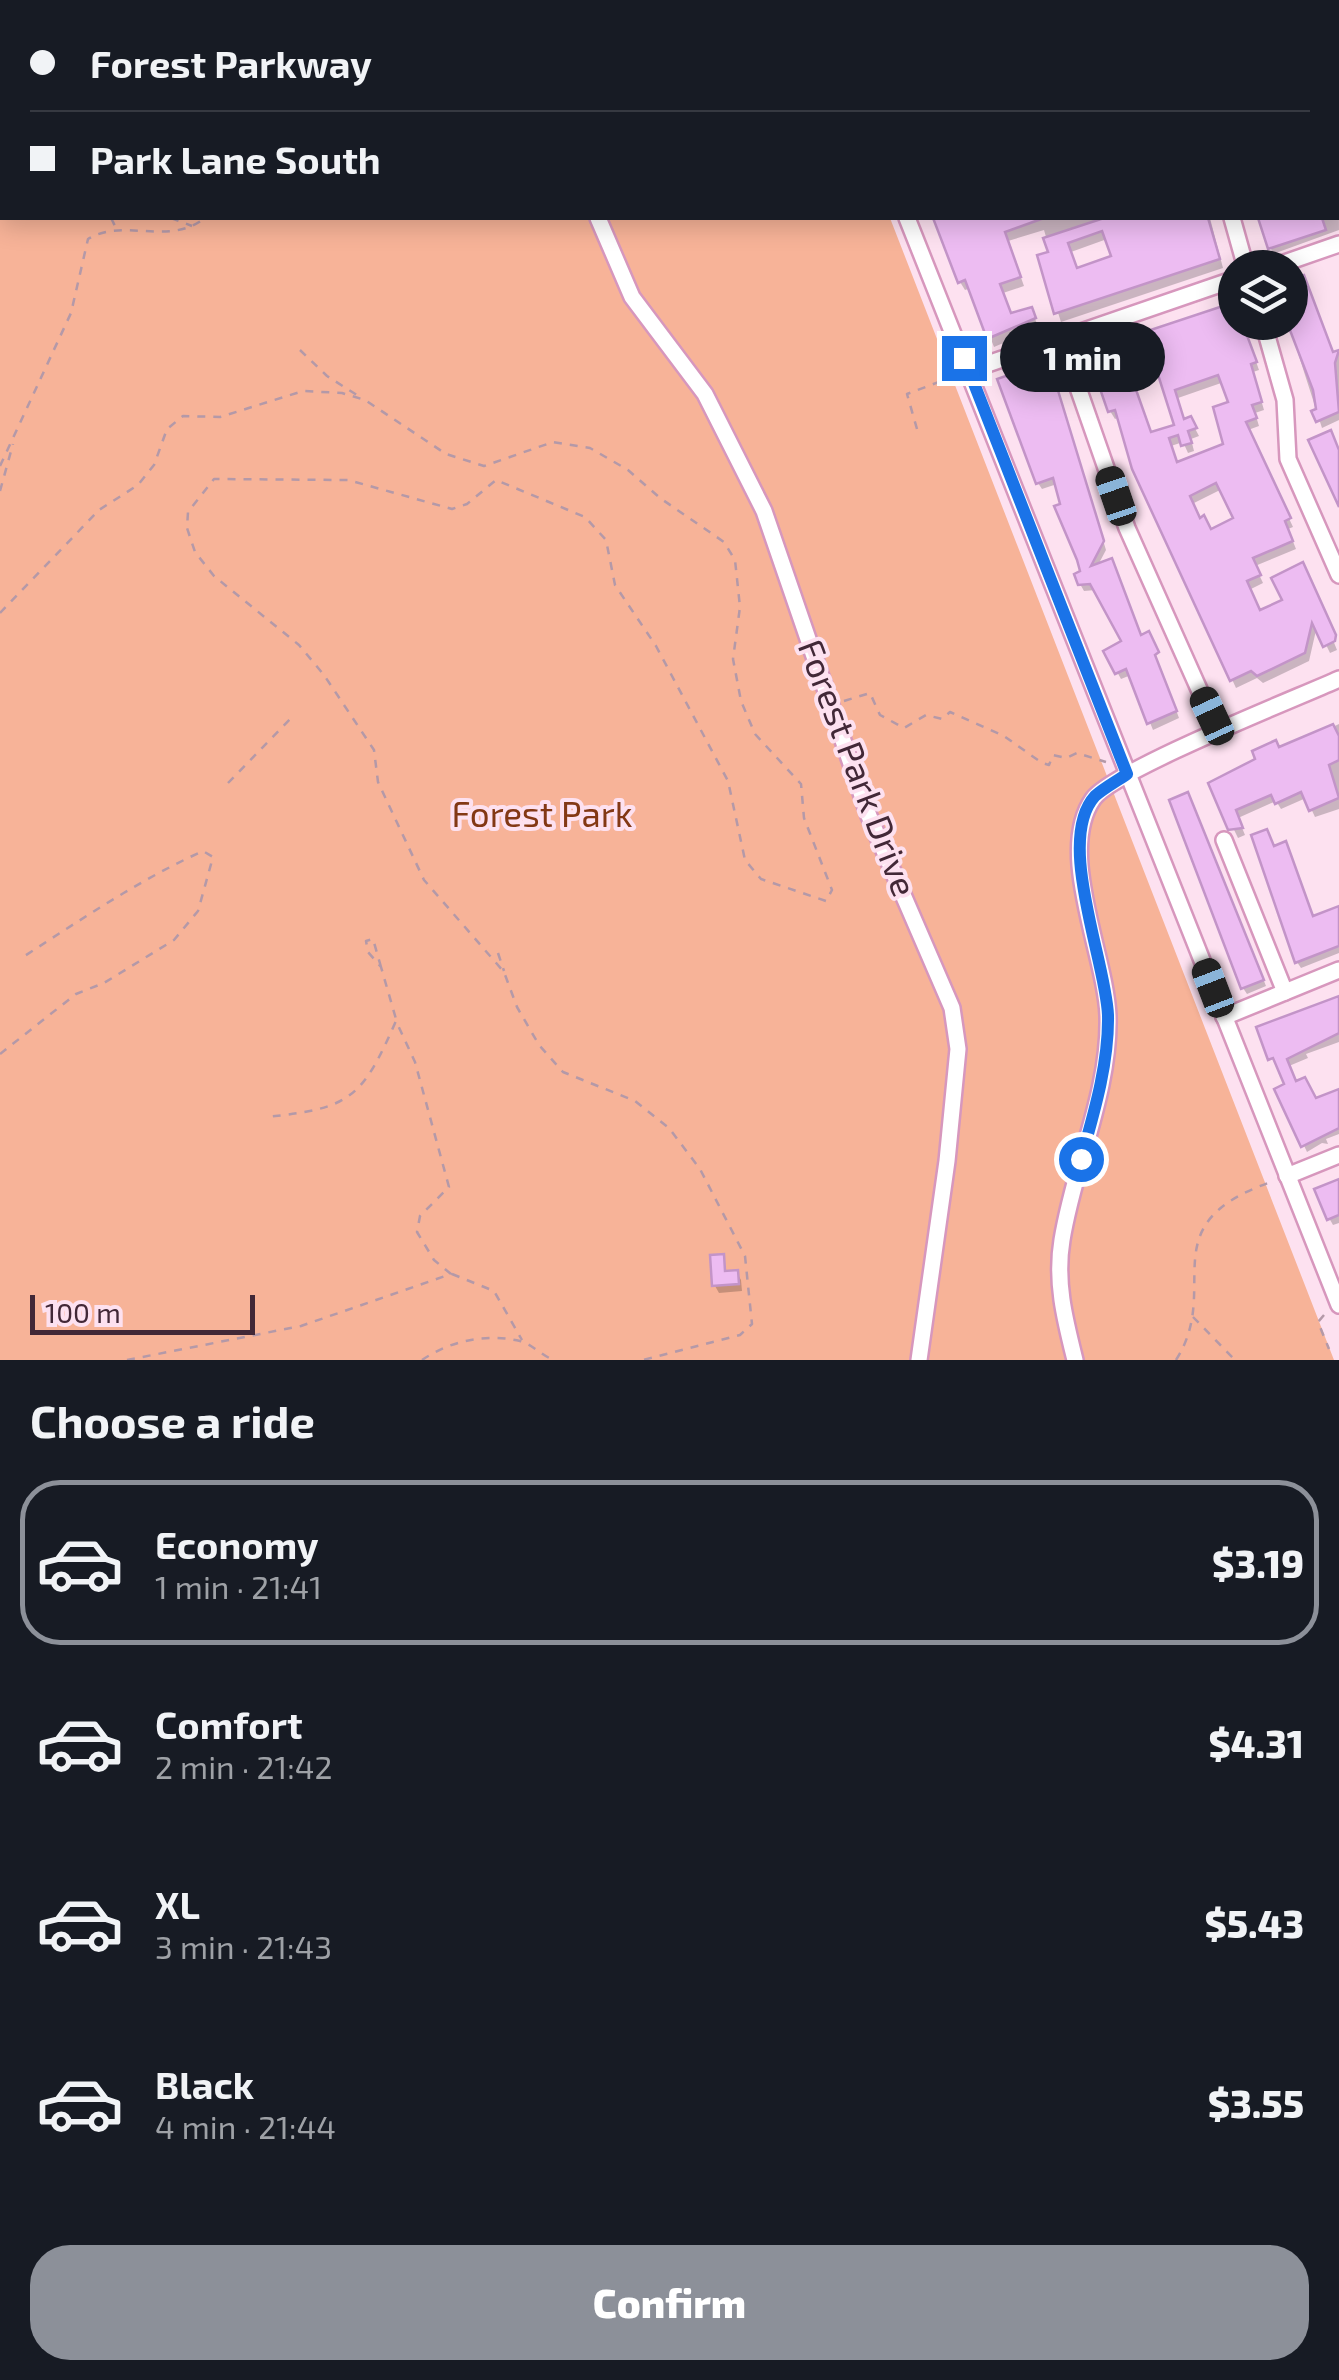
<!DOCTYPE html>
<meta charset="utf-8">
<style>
body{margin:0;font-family:"Exo 2",sans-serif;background:#20242c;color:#f1f3f6;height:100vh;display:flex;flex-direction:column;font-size:38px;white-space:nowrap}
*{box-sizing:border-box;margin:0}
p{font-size:32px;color:#9ea1a6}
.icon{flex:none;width:55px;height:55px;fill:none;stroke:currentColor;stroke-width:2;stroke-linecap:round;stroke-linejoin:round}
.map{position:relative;height:1360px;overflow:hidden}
.details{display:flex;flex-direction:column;background:#171b24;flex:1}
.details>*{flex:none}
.banner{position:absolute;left:0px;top:0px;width:1340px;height:220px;box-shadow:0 5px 25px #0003;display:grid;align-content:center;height:220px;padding:0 30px;background:#171b24}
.buttons{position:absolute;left:1218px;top:250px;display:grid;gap:20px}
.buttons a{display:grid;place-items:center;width:90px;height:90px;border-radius:50%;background:#171b24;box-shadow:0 5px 25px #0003;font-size:50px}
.scale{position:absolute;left:30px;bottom:25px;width:225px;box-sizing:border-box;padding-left:10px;border:5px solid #422837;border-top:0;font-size:28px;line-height:35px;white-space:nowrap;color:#422837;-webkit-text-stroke:8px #fde1f0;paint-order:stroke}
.end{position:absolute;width:45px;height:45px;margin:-22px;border:12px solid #1a73e8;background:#fff;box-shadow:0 0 0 5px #fff}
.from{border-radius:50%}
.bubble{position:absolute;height:70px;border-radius:35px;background:#171b24;box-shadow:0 5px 25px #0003;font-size:32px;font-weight:800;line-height:70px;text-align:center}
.car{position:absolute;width:30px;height:60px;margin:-30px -15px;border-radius:12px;box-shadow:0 0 8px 2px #0007;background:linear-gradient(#222 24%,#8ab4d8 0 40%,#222 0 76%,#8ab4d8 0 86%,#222 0)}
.banner b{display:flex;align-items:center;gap:35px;height:95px;font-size:38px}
.banner b+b{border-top:2px solid #363941}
.banner i{width:25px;height:25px;background:#f1f3f6}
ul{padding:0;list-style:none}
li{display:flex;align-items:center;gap:30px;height:165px;margin:0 20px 15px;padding:0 10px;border:5px solid transparent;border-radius:40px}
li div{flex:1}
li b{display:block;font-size:38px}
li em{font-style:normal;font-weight:800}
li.on{border-color:#8c9099}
li>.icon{width:90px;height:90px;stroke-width:1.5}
h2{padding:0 30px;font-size:45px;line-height:120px}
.action{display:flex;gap:20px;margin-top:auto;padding:20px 30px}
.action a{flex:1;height:115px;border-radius:40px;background:#8c9099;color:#fff;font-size:40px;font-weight:800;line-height:115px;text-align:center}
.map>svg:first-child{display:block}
.green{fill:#f7b398}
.shadow{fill:#0003;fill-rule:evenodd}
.building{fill:#edbcf2;stroke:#c394c8;stroke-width:2.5;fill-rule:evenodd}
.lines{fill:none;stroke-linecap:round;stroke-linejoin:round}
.minor-casing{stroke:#d797bd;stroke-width:20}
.path{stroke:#b499a8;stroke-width:2.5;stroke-dasharray:8 8;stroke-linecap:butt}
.minor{stroke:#fff;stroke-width:15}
.route{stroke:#1a73e8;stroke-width:12}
.labels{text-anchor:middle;stroke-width:8;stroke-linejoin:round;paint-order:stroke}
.street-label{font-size:35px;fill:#422837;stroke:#fde1f0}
.park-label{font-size:35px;fill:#833814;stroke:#fde1f0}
</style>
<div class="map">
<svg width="1339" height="1360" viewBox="0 0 1339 1360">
<rect width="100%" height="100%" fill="#fde1f0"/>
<polygon class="green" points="0,0 802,0 2,2 2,218 890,218 1334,1360 0,1360"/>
<g class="shadow">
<polygon points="860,0 888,0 878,2"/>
<polygon points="1262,0 1339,0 1339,41 1338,2"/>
<polygon points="1338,89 1339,230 1273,254 1260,218 1294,218 1298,228 1322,218 1338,218"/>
<path d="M 943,218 L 1210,218 L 1223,268 L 1061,322 L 1040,257 L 1051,254 L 1044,230 L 1008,241 L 1024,286 L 1003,293 L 1011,316 L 1031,310 L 1039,328 L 994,347 L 971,288 L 965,290 L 960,282 L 936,220 ZM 1107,239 L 1114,257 L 1078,270 L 1071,252 Z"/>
<path d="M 1234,305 L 1235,322 L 1242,322 L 1259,370 L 1253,372 L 1264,410 L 1255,413 L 1259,426 L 1248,430 L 1293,527 L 1288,529 L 1296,549 L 1255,566 L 1263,583 L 1249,590 L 1260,613 L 1285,601 L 1306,573 L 1337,650 L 1330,653 L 1317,626 L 1309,661 L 1263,683 L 1257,678 L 1236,688 L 1135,468 L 1120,417 L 1115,419 L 1110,411 L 1090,351 ZM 1159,369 L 1177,424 L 1151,435 L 1131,378 ZM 1224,382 L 1231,404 L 1226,446 L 1177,464 L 1171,446 L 1183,442 L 1188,453 L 1194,451 L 1191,439 L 1199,436 L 1190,419 L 1185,421 L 1178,398 ZM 1222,489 L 1236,520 L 1211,532 L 1192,504 Z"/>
<polygon points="1288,322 1333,355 1339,353 1339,420 1322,428"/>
<polygon points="1051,370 1106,550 1097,567 1141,637 1148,634 1179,718 1153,730 1131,675 1121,679 1106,652 1125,642 1096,590 1084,591 1080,584 1083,573 1057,484 1042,489 1038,483"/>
<polygon points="1339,724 1339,809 1315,817 1306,798 1281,809 1276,801 1238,818 1245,835 1238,838 1212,784"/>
<polygon points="1191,801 1266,986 1247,994 1243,988"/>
<polygon points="1339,911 1339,953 1301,968 1297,962 1314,919"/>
<polygon points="1339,996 1339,1042 1306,1054 1308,1058 1289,1066 1296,1084 1315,1101 1339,1092 1339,1134 1326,1139 1328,1144 1322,1143 1307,1152 1278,1090 1287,1086 1259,1028"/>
<polygon points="1339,1183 1339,1223 1333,1225 1329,1218"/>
<polygon points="722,1257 727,1273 737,1273 741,1280 742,1291 719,1293 715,1286"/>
</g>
<g class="building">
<polygon points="933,218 1044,218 1005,232 1021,277 1000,284 1011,313 1032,307 1036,318 987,339 965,280 958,283"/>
<path d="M 1104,218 L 1208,218 L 1220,259 L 1054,314 L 1037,255 L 1048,252 L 1043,238 ZM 1102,231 L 1111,256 L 1077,268 L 1068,243 Z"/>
<polygon points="1258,218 1322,218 1326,230 1268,249"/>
<polygon points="1304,275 1333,352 1339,350 1335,363 1339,412 1316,422 1311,411 1316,409 1313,390 1288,325 1290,279"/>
<path d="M 1235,302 L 1235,322 L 1242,322 L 1257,362 L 1251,364 L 1262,402 L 1252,405 L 1257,418 L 1246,422 L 1291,518 L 1285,521 L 1293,541 L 1253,558 L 1261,575 L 1247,581 L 1260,610 L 1282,600 L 1271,578 L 1303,562 L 1336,635 L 1335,641 L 1323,647 L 1312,623 L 1305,653 L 1257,676 L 1251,671 L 1230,681 L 1132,469 L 1115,410 L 1108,412 L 1087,351 ZM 1154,362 L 1174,425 L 1151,432 L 1129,370 ZM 1218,375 L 1228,402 L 1213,407 L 1223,444 L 1177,462 L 1169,438 L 1178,435 L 1181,446 L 1192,443 L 1188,431 L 1197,428 L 1191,416 L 1184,419 L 1175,390 ZM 1216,483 L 1233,518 L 1211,529 L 1204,515 L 1200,518 L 1190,496 Z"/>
<polygon points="1049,361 1104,541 1091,566 1112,558 1141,635 1149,631 1159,652 1155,655 1177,711 1147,724 1126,669 1115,674 1103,651 1121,641 1090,584 1078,585 1074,574 1080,571 1077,560 1054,506 1060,504 1053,478 1036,484 997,379"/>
<polygon points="1331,430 1339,450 1339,507 1308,440"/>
<polygon points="1333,724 1339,736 1339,760 1329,765 1339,798 1309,811 1301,792 1275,804 1271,795 1236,810 1243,828 1228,830 1208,783 1255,759 1252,751 1276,740 1279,747"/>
<polygon points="1188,792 1264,980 1241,989 1169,800"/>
<polygon points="1267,829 1274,846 1286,841 1313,916 1339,906 1339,946 1295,963 1251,835"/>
<polygon points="1339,996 1339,1033 1287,1059 1296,1081 1305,1077 1316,1098 1339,1089 1339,1128 1301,1147 1274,1089 1284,1084 1273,1058 1268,1060 1256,1027"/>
<polygon points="1339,1179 1339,1215 1327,1220 1314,1189"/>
<polygon points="724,1254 725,1271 738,1270 739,1284 712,1286 710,1255"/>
</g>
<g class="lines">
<g class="minor-casing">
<g id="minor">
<polyline points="265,0 265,2"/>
<polyline points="527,0 530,2"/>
<polyline points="822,0 823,2"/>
<polyline points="1166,0 1166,2"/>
<polyline points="940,2 948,0"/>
<polyline points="1338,63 1339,62"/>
<polyline points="598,218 632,297 705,394 764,511 869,816 952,1008 958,1049 947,1161 919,1360"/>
<polyline points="907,218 1339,1305"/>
<polyline points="1232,218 1246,268"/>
<polyline points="1270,268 1339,244"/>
<polyline points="1263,322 1285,400 1288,459 1339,575"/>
<polyline points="1061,339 1127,528 1219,734"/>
<polyline points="970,370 1235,279"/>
<polyline points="1224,840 1285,992"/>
<polyline points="1224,1017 1339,970"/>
<polyline points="1287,1176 1339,1155"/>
<path d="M 1075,1360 C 1065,1320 1055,1282 1062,1240 C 1074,1165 1110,1092 1108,1016 C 1106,956 1056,852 1093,799 C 1112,771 1297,698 1339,679"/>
</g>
</g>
<g class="path">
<polyline points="298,0 299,2"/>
<polyline points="323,0 325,2"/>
<polyline points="365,0 367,2"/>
<polyline points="409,0 410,2"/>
<polyline points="584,0 587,2"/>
<polyline points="745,0 746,2"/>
<polyline points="769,0 770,2"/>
<polyline points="29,2 31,0"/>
<polyline points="452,2 453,0"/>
<polyline points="705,2 710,0"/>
<polyline points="0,33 2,31"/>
<polyline points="0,53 2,61"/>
<polyline points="111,218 117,230"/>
<polyline points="171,218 192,226"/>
<polyline points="300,350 327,376 360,397"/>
<polyline points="917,429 907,394 952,377"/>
<path d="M 0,466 L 71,313 L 88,239 C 124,217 168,247 205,218"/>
<polyline points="0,491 13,444"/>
<polyline points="0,613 99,510 138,485 154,465 167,429 183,416 220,417 303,391 342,393 365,400 446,454 484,466 553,442 590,448 628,470 660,498 724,542 735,560 740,607 733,659 741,701 755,734 801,784 804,818 832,890 826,901 761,879 745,860 728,781 656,646 615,585 606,540 585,517 496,480 467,504 452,509 348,480 214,479 188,512 187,528 195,552 214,576 299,645 324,675 374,750 378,782 424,880 504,972 517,1007 539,1045 563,1072 635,1101 669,1128 700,1169 745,1256 752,1324 740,1335 643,1360"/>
<polyline points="844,701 870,693 880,715 904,728 926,715 942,719 950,712 1004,736 1042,763 1049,765 1053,755 1066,758 1077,753 1106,762"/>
<polyline points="228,783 294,715"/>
<polyline points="498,953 504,971"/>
<polyline points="381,967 373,939 366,941 368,952 381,967 396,1019"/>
<path d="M 0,1054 L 76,994 L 104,983 L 174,940 L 198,911 L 213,857 L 203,851 C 139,880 82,919 23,957"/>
<polyline points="452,1274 494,1291 522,1340"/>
<polyline points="1324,1315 1318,1322 1329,1349"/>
<polyline points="1193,1317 1235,1360"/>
<path d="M 127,1360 L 301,1326 L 451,1274 L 434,1260 L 417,1232 L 420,1216 L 449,1187 L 415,1062 L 396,1021 C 362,1098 351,1109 265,1117"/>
<path d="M 422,1360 C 450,1341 485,1333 520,1341 C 532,1344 542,1356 554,1360"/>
<path d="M 1176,1360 C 1223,1287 1148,1225 1271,1182"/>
</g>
<use href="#minor" class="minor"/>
</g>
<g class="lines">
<path class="route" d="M 964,358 L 1127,774 C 1117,781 1104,788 1095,796 C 1055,840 1106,961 1108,1015 C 1109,1063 1094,1113 1081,1159"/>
</g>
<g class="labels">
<g class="street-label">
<text transform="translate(857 768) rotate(69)" y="12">Forest Park Drive</text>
</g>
<g class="park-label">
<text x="542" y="827">Forest Park</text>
</g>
</g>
</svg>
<div class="buttons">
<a><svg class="icon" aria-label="layers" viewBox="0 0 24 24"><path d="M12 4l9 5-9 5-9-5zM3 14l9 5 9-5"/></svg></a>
</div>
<div class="scale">100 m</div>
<i class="end from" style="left:1081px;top:1159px"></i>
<i class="end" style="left:964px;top:358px"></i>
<div class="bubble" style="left:1000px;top:322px;width:165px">1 min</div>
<i class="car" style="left:1116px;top:496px;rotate:341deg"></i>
<i class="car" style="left:1212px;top:716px;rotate:335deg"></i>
<i class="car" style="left:1213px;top:988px;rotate:339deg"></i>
<div class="banner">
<b><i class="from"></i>Forest Parkway</b>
<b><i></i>Park Lane South</b>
</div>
</div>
<section class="details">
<h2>Choose a ride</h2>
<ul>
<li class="on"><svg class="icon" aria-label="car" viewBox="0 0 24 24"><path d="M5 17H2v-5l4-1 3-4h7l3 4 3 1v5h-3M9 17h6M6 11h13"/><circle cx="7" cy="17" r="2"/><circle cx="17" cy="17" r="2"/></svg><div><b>Economy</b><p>1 min · 21:41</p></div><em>$3.19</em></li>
<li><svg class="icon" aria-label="car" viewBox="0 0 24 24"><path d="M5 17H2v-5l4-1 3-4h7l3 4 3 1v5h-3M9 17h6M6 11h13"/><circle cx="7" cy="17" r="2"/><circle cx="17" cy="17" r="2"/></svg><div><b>Comfort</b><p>2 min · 21:42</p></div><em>$4.31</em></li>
<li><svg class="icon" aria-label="car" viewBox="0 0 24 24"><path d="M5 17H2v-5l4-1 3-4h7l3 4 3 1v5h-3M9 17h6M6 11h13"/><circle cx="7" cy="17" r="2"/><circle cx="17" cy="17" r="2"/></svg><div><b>XL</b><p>3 min · 21:43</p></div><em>$5.43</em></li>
<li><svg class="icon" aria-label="car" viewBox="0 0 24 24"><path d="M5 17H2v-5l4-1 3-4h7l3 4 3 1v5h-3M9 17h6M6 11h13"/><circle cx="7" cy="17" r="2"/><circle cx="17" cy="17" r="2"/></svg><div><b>Black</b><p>4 min · 21:44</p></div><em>$3.55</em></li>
</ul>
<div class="action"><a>Confirm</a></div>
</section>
